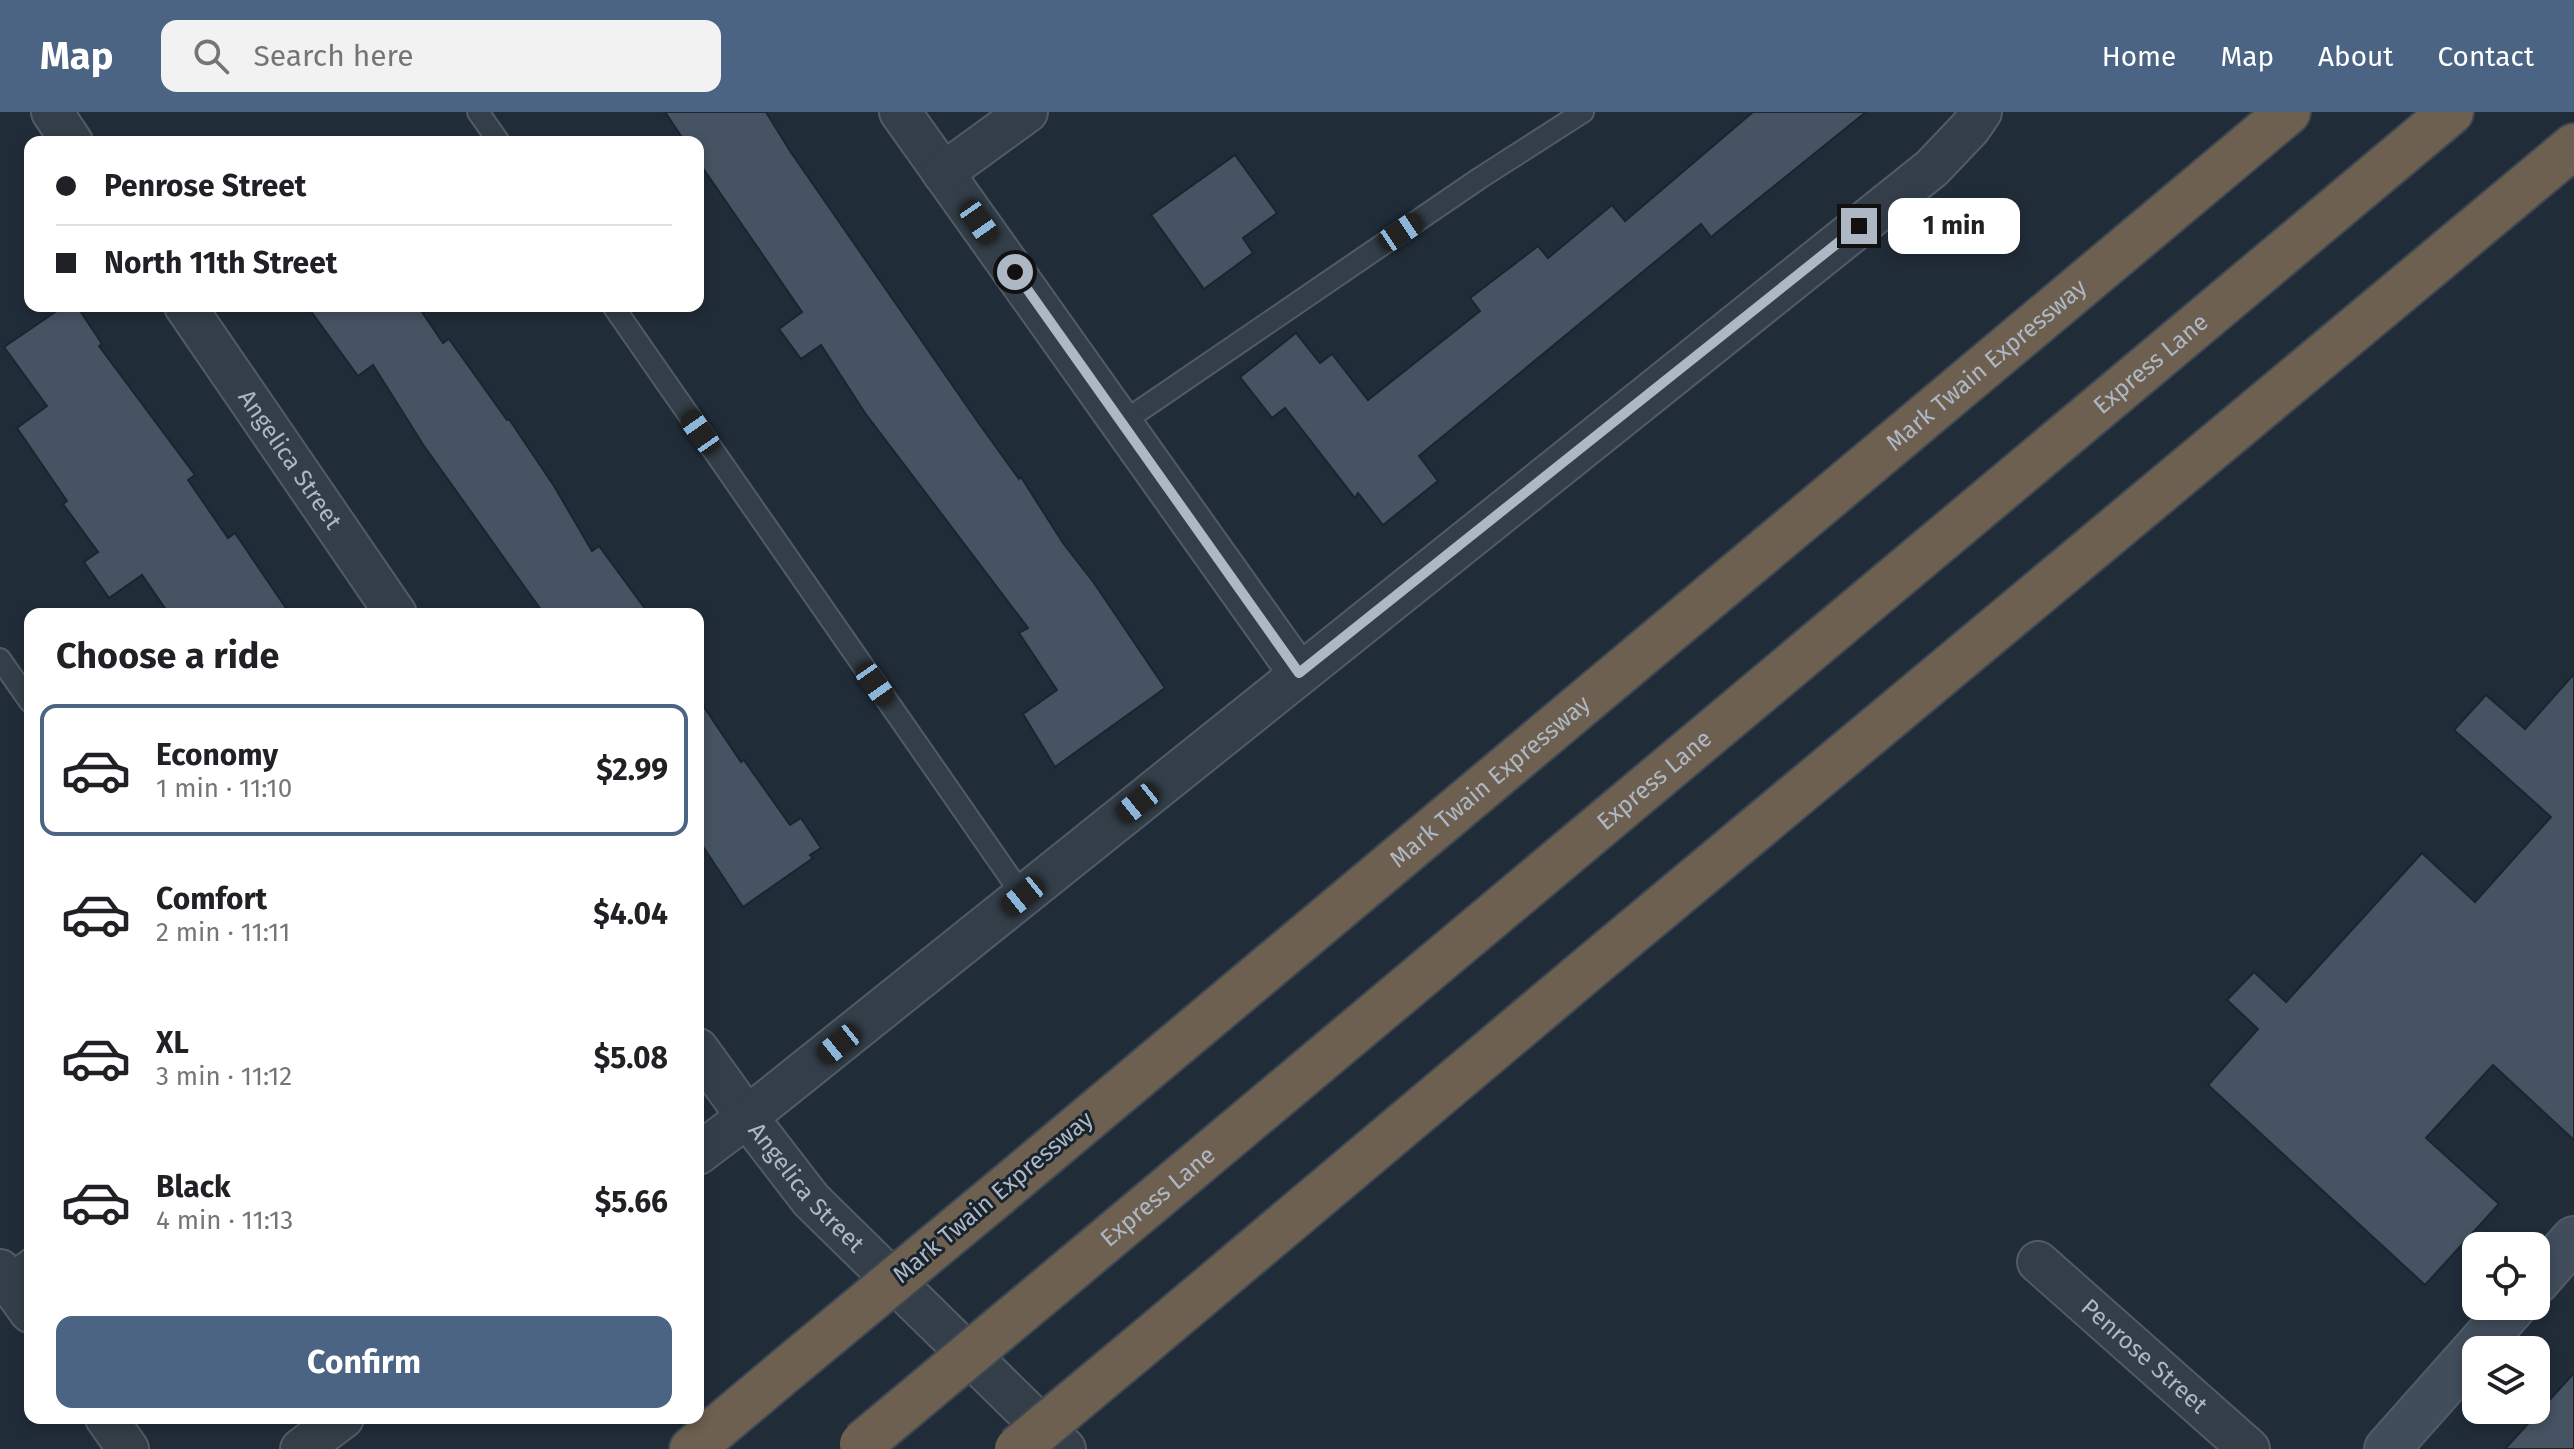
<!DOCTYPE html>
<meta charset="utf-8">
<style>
body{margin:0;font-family:"Fira Sans",sans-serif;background:#f2f2f2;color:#202124;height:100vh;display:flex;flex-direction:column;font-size:30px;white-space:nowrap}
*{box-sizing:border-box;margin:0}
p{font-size:26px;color:#757577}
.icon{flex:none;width:44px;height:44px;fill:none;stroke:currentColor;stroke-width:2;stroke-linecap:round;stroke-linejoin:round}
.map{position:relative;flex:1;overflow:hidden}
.drawer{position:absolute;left:24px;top:496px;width:680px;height:816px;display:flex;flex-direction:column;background:#fff;border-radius:16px;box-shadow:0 4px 12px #0003}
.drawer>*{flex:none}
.guide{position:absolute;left:24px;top:24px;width:680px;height:176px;border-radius:16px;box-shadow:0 4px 12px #0003;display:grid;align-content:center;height:176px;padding:0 32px;background:#fff}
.buttons{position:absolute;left:2462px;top:1120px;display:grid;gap:16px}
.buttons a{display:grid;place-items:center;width:88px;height:88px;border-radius:16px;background:#fff;box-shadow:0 4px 12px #0003;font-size:40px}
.end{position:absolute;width:36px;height:36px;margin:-18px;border:10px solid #aeb8c5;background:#111;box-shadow:0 0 0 4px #111}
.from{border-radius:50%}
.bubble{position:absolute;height:56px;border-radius:16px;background:#fff;box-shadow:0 4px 12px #0003;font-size:26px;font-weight:700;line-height:56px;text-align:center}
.car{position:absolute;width:24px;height:48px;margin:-24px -12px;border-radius:10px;box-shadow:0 0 6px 2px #0007;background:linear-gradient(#222 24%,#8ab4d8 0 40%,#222 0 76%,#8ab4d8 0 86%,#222 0)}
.guide b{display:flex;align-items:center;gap:28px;height:76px;font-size:30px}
.guide b+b{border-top:2px solid #e0e0e0}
.guide i{width:20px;height:20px;background:#202124}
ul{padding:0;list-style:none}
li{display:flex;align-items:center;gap:24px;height:132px;margin:0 16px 12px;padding:0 16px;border:4px solid transparent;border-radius:16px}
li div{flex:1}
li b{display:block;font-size:30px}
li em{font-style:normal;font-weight:700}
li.on{border-color:#4b6484}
li>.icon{width:72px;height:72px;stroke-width:1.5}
h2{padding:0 32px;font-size:36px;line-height:96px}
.button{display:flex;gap:16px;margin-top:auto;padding:16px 32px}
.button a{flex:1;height:92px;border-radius:16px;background:#4b6484;color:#fff;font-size:32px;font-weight:700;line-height:92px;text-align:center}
header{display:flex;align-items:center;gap:48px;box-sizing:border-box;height:112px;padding:0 40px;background:#4b6484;color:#fff}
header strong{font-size:38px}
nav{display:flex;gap:44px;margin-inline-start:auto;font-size:28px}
.search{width:560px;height:72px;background:#f2f2f2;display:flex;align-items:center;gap:20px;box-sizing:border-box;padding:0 28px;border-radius:16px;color:#757577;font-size:30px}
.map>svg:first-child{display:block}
.building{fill:#465362;stroke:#1b252f;stroke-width:2}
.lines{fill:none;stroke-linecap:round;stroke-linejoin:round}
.lane-casing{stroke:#515b66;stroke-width:24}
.street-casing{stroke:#515b66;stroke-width:44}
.secondary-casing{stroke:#515b66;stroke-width:48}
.highway-casing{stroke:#3e4853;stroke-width:48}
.lane{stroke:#333e48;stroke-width:20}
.street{stroke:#333e48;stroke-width:40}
.secondary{stroke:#414d5b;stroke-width:44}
.highway{stroke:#6e6050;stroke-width:44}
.highway-bridge-casing{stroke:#3e4853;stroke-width:48;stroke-linecap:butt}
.highway-bridge{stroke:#6e6050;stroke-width:44}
.route{stroke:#aeb8c5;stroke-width:10}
.labels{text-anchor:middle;stroke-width:6;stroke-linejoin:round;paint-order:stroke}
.street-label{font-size:24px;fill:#aeb8c5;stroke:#19232d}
</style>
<header>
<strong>Map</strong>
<div class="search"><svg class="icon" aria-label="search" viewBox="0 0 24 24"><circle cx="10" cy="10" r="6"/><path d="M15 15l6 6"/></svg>Search here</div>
<nav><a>Home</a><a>Map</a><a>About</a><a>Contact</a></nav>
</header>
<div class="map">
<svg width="2574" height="1337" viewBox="0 0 2574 1337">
<rect width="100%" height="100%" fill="#202c38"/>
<g class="building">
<polygon points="665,0 766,0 790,39 980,313 1019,367 1021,365 1063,431 1094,471 1165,576 1055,655 1023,602 1057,578 1019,521 1028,516 865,301 821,233 801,247 779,217 802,200 698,49 698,30 685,30"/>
<polygon points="1753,0 1866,0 1711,125 1701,112 1419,344 1438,369 1383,413 1358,381 1355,386 1285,296 1272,306 1240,265 1296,221 1320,251 1332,242 1368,288 1480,199 1470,186 1538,134 1548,146 1612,93 1625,109"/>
<polygon points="1235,43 1277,101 1243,126 1253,141 1204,177 1151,103"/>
<polygon points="64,194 77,194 102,232 99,234 195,363 188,368 228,426 235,421 290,502 169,502 142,463 109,486 84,450 98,440 63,392 67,389 17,316 47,294 4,235"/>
<polygon points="307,194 418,194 443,231 449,227 507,308 509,307 554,374 592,439 599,434 649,502 544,502 424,334 373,253 358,264"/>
<polygon points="2574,562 2574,1028 2493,953 2426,1026 2499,1092 2425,1173 2208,973 2258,917 2227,888 2254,860 2286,890 2422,741 2475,790 2551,705 2454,618 2486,583 2525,617"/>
<polygon points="698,586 741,650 744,648 790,713 801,706 821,736 810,743 813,746 743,795 698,727"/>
<polygon points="2574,1261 2574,1337 2505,1337"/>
</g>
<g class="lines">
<g class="lane-casing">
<g id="lane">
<polyline points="478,0 499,30"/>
<polyline points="613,194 1023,784"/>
<polyline points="1123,310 1480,66 1583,0"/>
<polyline points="0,547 30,590"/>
<polyline points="0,1169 30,1147"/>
</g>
</g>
<g class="street-casing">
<g id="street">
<polyline points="52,0 72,30"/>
<polyline points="900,0 1299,561"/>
<polyline points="943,61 1027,0"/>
<path id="s1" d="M 185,194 L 396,502"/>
<path id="s2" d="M 698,937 L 747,1005 L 811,1088 L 1065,1337"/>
<polyline points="698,1042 747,1005 1932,56 1970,16 1981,0"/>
<path id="s3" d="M 2038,1150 L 2249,1337"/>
<polyline points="0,1158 30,1200"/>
<polyline points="106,1306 128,1337"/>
<polyline points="301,1337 343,1306"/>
</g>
</g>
<g class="secondary-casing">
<g id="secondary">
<polyline points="2536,1170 2574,1127"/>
<polyline points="2387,1337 2514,1194"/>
</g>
</g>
<g class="highway-casing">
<g id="highway">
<path id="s4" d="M 998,1082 L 2288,0"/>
<path id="s5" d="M 1075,1154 L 2451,0"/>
<polyline points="1150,1226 1601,846 2574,34"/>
<polyline points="692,1337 786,1258"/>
</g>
</g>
<use href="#lane" class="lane"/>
<use href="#street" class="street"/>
<use href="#secondary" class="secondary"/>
<use href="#highway" class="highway"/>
<g class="highway-bridge-casing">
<g id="highway-bridge">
<polyline points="786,1258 998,1082"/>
<polyline points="862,1332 1075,1154"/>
<polyline points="1017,1337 1150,1226"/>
</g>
</g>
<use href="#highway-bridge" class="highway-bridge"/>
</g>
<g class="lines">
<polyline class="route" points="1015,160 1299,561 1859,114"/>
</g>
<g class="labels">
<g class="street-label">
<text dy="8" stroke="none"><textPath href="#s4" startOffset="1290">Mark Twain Expressway</textPath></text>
<text dy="8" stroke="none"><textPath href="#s5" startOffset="1404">Express Lane</textPath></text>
<text dy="8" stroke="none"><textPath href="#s1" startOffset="186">Angelica Street</textPath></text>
<text dy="8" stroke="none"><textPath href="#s5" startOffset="756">Express Lane</textPath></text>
<text dy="8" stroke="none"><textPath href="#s4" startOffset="642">Mark Twain Expressway</textPath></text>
<text dy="8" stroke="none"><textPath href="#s2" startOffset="176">Angelica Street</textPath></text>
<text transform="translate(993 1085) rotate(-40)" y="8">Mark Twain Expressway</text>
<text dy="8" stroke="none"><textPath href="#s5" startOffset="108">Express Lane</textPath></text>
<text dy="8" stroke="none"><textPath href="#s3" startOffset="142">Penrose Street</textPath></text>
</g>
</g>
</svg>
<div class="buttons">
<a><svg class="icon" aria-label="locate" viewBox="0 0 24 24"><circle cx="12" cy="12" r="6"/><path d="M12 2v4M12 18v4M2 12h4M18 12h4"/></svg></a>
<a><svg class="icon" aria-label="layers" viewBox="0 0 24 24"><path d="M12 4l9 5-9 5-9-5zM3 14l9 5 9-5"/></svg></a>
</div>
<i class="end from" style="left:1015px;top:160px"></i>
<i class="end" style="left:1859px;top:114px"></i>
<div class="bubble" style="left:1888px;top:86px;width:132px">1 min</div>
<i class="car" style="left:979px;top:110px;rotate:145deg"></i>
<i class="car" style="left:1401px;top:120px;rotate:56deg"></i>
<i class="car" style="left:700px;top:320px;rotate:325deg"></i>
<i class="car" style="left:875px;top:572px;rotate:145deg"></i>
<i class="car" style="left:1138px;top:691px;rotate:231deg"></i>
<i class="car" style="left:1023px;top:784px;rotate:231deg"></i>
<i class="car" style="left:839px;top:932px;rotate:231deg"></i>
<div class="guide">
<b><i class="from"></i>Penrose Street</b>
<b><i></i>North 11th Street</b>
</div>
<section class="drawer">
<h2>Choose a ride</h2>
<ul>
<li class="on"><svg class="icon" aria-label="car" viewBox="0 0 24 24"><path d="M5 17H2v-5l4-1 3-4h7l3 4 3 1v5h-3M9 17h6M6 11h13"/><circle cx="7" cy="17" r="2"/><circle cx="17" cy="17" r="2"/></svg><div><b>Economy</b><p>1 min · 11:10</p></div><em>$2.99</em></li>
<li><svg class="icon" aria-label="car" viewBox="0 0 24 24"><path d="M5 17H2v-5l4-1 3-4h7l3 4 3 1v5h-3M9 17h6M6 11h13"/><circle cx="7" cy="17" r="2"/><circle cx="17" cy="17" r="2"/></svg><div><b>Comfort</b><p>2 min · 11:11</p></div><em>$4.04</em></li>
<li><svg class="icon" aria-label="car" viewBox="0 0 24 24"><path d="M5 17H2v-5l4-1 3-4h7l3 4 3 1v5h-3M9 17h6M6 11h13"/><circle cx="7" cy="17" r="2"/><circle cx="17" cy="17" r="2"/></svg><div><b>XL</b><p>3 min · 11:12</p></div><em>$5.08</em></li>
<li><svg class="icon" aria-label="car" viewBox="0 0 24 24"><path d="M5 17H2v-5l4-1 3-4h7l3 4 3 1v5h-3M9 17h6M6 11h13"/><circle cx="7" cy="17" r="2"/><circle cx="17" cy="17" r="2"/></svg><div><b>Black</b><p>4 min · 11:13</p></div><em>$5.66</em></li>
</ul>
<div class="button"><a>Confirm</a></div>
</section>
</div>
